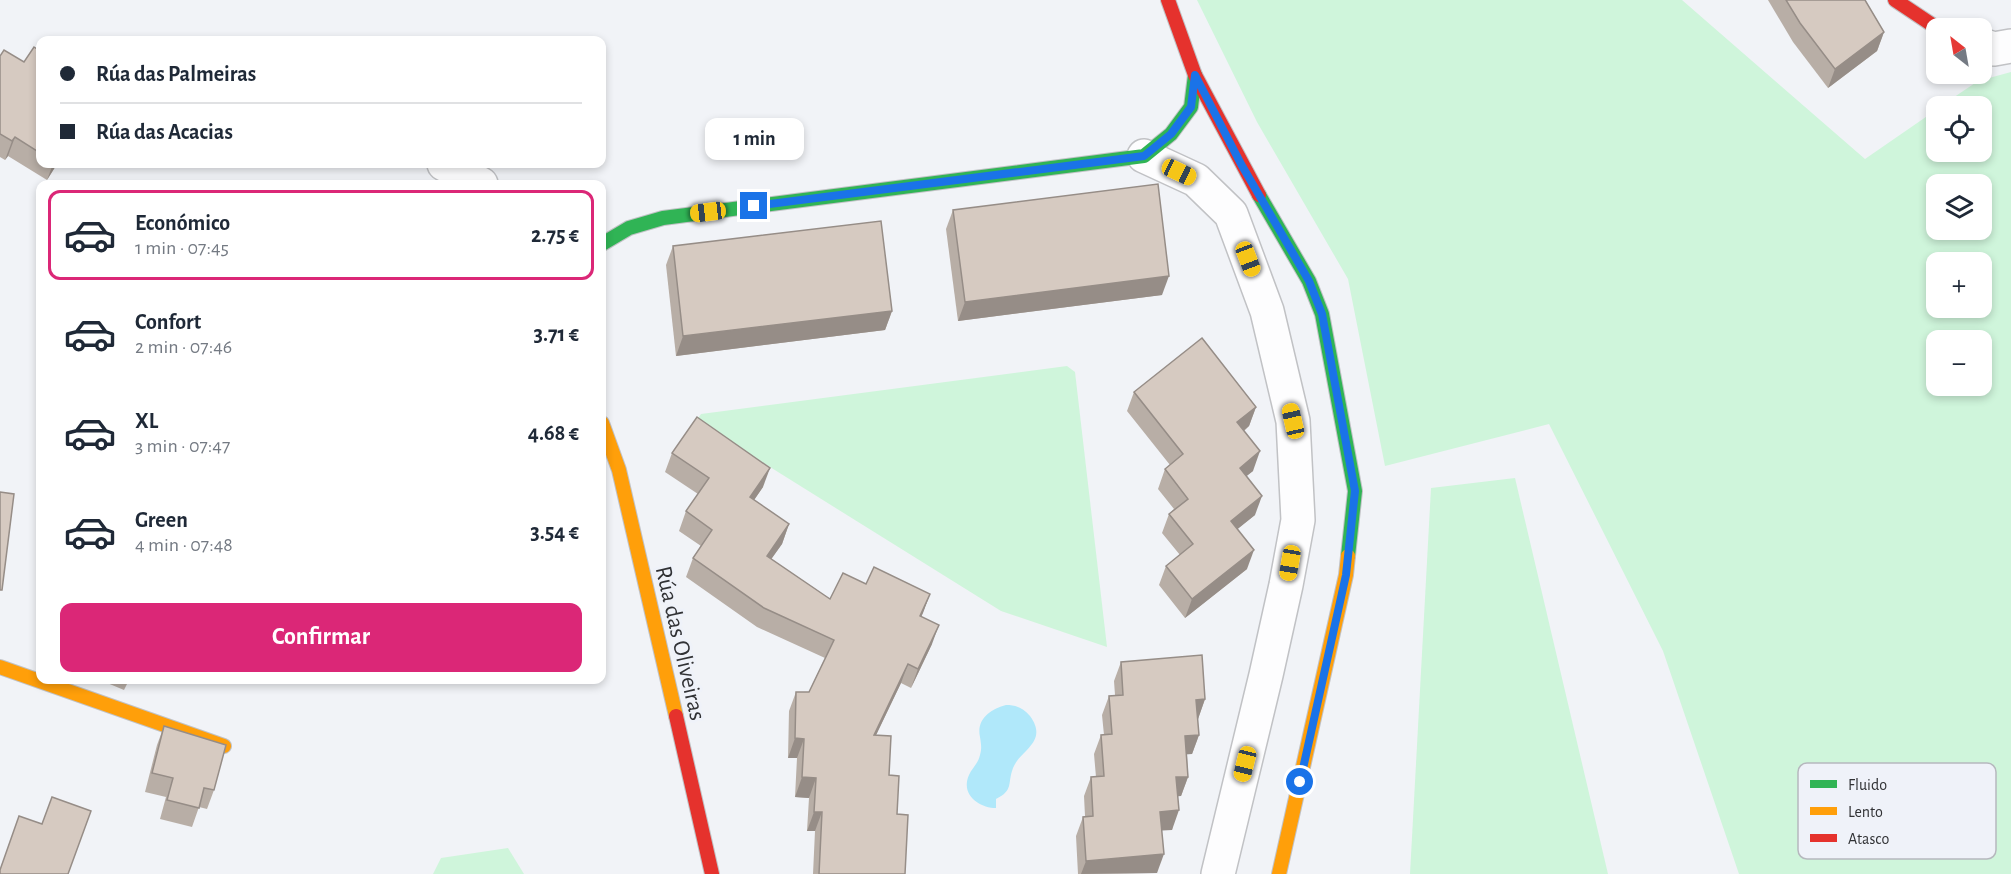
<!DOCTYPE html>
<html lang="es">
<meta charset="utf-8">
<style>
body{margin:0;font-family:"Alegreya Sans",sans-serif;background:#f6f6f7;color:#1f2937;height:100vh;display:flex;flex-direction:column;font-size:22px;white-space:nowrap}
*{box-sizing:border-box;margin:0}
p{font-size:20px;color:#747a83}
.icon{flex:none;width:33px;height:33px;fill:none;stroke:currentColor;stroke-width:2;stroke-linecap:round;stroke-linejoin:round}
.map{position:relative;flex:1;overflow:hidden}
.details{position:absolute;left:36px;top:180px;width:570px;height:504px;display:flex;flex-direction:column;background:#fff;border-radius:12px;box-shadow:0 3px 9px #0003}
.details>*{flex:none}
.guide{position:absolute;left:36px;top:36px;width:570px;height:132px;border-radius:12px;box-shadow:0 3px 9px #0003;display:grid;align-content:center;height:132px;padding:0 24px;background:#fff}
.needle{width:39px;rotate:329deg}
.buttons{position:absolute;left:1926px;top:18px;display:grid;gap:12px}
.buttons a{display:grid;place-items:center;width:66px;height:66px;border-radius:12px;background:#fff;box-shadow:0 3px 9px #0003;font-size:30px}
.end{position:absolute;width:27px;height:27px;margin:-14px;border:8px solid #1a73e8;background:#fff;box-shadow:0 0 0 3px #fff}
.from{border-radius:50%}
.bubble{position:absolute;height:42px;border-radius:12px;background:#fff;box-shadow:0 3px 9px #0003;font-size:20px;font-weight:700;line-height:42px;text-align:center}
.car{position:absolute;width:18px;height:36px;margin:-18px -9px;border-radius:8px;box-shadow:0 0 4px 2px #0007;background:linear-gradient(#f5c518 24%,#345 0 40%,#f5c518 0 76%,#345 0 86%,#f5c518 0)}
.guide b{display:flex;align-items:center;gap:21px;height:57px;font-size:22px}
.guide b+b{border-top:2px solid #e0e1e3}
.guide i{width:15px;height:15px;background:#1f2937}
ul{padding:10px 0 0;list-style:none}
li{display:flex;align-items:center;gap:18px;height:90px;margin:0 12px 9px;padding:0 12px;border:3px solid transparent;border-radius:12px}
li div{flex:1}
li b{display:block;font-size:22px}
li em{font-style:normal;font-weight:700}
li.active{border-color:#db2777}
li>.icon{width:54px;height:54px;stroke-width:1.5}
.action{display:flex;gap:12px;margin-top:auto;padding:12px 24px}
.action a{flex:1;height:69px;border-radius:12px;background:#db2777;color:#fff;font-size:24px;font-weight:700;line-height:69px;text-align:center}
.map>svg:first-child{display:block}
.green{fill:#cff5db;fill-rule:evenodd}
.water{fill:#b0e8fa}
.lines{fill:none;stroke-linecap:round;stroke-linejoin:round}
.street-casing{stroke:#c1c2c5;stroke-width:36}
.fast-casing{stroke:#c1c2c5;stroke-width:16}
.slow-casing{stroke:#c1c2c5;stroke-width:16}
.jam-casing{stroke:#c1c2c5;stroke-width:16}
.street{stroke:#fdfdfe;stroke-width:33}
.fast{stroke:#30b455;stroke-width:14}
.slow{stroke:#ff9f0a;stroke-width:14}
.jam{stroke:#e5322d;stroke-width:14}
.wall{fill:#b8aea6}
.shaded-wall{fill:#968d87}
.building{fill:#d6cac1;stroke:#968d87;stroke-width:1.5}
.route{stroke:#1a73e8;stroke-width:8}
.labels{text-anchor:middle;stroke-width:6;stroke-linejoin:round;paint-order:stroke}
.street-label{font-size:24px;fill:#313235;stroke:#eff2f9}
.key{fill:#eff2f9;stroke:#b6b8be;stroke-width:1.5}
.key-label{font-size:16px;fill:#313235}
</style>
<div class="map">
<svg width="2011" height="874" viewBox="0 0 2011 874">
<rect width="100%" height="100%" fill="#f1f3f7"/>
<g class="green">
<path d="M 1197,0 L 1682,0 L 1865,159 L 1936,110 L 1936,152 L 1982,152 L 1982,106 L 1941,106 L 1978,81 L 2011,72 L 2011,874 L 1739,874 L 1663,651 L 1549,424 L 1385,466 L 1348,279 L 1257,122 ZM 1936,184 L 1982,184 L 1982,230 L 1936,230 ZM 1936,262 L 1982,262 L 1982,308 L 1936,308 ZM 1936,340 L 1982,340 L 1982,386 L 1936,386 Z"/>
<polygon points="1067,366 1075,372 1107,647 1001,611 696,421 701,414"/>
<polygon points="1515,478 1608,874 1410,874 1431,488"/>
<polygon points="508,848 524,874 433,874 441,858"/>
</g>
<path class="water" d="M 1006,705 C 1016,705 1023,708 1030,716 C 1049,742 1020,750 1013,768 C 1007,784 1014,790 996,799 L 996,808 C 980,808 960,795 969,775 C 972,768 978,764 980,755 C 982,748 981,744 980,737 C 976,719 991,709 1006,705 Z"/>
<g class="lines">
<g class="street-casing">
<g id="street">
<polyline points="1982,45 1994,49 2011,46"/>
<polyline points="1144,156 1196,180 1231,214 1267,311 1293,421 1298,520 1286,585 1266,675 1218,874"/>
<polyline points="444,164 481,184"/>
</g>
</g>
<g class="fast-casing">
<g id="fast">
<polyline points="1259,195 1309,281 1322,314 1355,491 1348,556"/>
<polyline points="602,244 629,228 663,218 1144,156 1171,134 1191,107 1195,75"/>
</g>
</g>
<g class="slow-casing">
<g id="slow">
<polyline points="602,423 619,470 676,716"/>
<polyline points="0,667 224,746"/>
<polyline points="1279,874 1346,575 1348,556"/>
</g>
</g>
<g class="jam-casing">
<g id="jam">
<polyline points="1168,0 1195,75 1259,195"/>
<polyline points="1895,0 1937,28"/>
<polyline points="676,716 712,874"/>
</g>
</g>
<use href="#street" class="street"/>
<use href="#fast" class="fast"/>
<use href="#slow" class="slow"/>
<use href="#jam" class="jam"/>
</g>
<g class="wall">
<polygon points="1768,0 1865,0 1884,32 1877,51 1828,88 1793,42"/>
<polygon points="40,51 40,164 57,164 47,180 8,156 5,160 0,157 0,56 24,62"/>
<polygon points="953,210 1162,295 958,321 946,229"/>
<polygon points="673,246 892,311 885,330 676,356 666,265"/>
<polygon points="1134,392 1256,407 1249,426 1244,431 1253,471 1246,476 1255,515 1237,529 1247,569 1185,618 1159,585 1166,566 1180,555 1162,533 1169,514 1174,509 1158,489 1165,469 1170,465 1127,411"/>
<polygon points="672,453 763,487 754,500 789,524 782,544 771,559 830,599 866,584 930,594 921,617 932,644 911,688 901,683 876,735 889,775 897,814 905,874 813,874 815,831 807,831 809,798 795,797 797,758 788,758 789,711 796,692 809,692 825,658 757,627 686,577 693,558 701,546 679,531 686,511 698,494 665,472"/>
<polygon points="1121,662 1205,699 1198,719 1197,719 1199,735 1192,754 1187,754 1188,777 1181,796 1178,796 1172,830 1162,830 1157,873 1078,874 1076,836 1083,817 1085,816 1084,796 1091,777 1096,777 1094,754 1101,735 1104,735 1102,715 1109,696 1115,695 1114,681"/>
<polygon points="100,680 129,680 124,690"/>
<polygon points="164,726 214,790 207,809 199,807 192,827 160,819 166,797 145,792 157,745"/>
</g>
<g class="shaded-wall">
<polygon points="1884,32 1877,51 1828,88 1835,69"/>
<polygon points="15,137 8,156 5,160 12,141"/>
<polygon points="53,164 57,164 47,180"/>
<polygon points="1169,276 1162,295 958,321 965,302"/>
<polygon points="892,311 885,330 676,356 683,336"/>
<polygon points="1256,407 1249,426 1230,442 1237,422"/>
<polygon points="1260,451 1253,471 1233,487 1240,468"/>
<polygon points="770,468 763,487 743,516 750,497"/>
<polygon points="1262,496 1255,515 1224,540 1231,521"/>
<polygon points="789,524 782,544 760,575 767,556"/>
<polygon points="1254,550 1247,569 1185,618 1192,599"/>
<polygon points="930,594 923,613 913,635 920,616"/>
<polygon points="939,625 932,644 911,688 918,669"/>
<polygon points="908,664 901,683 867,754 874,735"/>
<polygon points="1205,699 1198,719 1189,720 1196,700"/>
<polygon points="1199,735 1192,754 1178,755 1185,736"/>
<polygon points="795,738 804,739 797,758 788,758"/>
<polygon points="802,777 816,778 809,798 795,797"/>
<polygon points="1176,777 1188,777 1181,796 1169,797"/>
<polygon points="1179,810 1172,830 1153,831 1160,812"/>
<polygon points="814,812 822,812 815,831 807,831"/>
<polygon points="1164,854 1157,873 1081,874 1086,861"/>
</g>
<g class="building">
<polygon points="1786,0 1865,0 1884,32 1835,69 1800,23"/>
<polygon points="34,47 40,51 40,153 15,137 12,141 0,134 0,56 4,50 24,62"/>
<polygon points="1158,184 1169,276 965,302 953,210"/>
<polygon points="881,221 892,311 683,336 673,246"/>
<polygon points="1202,338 1256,407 1237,422 1260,451 1240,468 1262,496 1231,521 1254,550 1192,599 1166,566 1193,544 1169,514 1188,499 1165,469 1183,454 1134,392"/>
<polygon points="697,417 770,468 750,497 789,524 767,556 830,599 843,573 866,584 874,567 930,594 920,616 939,625 918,669 908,664 874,735 891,736 889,775 899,776 897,814 908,815 905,874 819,874 822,812 814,812 816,778 802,777 804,739 795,738 796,692 809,692 834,640 764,608 693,558 712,530 686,511 709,478 672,453"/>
<polygon points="0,492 14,494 2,590 0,590"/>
<polygon points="1202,655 1205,699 1196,700 1199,735 1185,736 1188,777 1176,777 1179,810 1160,812 1164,854 1086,861 1083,817 1093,816 1091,777 1104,776 1101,735 1112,734 1109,696 1123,695 1121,662"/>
<polygon points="164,726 226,745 214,790 204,788 199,808 167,800 173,778 152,773"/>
<polygon points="52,797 91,811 68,874 0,874 0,870 19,816 42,824"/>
</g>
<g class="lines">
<polyline class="route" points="754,206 1144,156 1171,134 1191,107 1195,75 1241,164 1309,281 1322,314 1355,491 1346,575 1300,782"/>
</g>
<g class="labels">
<g class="street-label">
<text transform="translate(681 643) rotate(77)" y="8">Rúa das Oliveiras</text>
</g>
</g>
<rect x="1798" y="763" width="198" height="96" rx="9" class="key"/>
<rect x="1810" y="780" width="27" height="8" fill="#30b455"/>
<rect x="1810" y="807" width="27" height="8" fill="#ff9f0a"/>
<rect x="1810" y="834" width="27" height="8" fill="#e5322d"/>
<g class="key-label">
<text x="1848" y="790">Fluido</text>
<text x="1848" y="817">Lento</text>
<text x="1848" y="844">Atasco</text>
</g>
</svg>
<div class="buttons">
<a><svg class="needle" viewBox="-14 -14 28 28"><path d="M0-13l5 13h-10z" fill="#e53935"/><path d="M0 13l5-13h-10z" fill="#747a83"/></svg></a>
<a><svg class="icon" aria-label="locate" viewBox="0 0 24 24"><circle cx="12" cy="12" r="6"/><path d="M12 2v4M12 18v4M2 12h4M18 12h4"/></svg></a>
<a><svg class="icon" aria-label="layers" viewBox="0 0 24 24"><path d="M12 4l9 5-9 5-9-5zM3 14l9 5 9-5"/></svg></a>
<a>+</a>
<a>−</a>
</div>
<i class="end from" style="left:1300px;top:782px"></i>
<i class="end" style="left:754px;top:206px"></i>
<div class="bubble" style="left:705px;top:118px;width:99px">1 min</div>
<i class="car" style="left:1179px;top:172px;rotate:115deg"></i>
<i class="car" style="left:708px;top:212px;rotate:263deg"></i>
<i class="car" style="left:1248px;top:259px;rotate:159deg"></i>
<i class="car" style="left:1293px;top:421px;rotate:347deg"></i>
<i class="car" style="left:1290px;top:563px;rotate:190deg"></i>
<i class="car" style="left:1245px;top:764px;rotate:194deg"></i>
<div class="guide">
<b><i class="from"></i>Rúa das Palmeiras</b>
<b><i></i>Rúa das Acacias</b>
</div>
<section class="details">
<ul>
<li class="active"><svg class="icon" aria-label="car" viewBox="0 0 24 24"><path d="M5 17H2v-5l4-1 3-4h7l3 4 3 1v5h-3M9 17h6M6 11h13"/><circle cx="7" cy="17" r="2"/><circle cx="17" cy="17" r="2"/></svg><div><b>Económico</b><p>1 min · 07:45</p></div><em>2.75 €</em></li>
<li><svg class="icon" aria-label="car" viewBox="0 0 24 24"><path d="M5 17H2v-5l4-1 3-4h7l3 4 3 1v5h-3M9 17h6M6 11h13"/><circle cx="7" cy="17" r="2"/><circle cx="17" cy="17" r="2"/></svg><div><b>Confort</b><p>2 min · 07:46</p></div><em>3.71 €</em></li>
<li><svg class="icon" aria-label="car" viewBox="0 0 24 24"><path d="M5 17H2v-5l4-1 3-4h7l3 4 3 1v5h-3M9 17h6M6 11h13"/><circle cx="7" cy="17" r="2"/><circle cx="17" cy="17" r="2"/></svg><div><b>XL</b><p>3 min · 07:47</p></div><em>4.68 €</em></li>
<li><svg class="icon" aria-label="car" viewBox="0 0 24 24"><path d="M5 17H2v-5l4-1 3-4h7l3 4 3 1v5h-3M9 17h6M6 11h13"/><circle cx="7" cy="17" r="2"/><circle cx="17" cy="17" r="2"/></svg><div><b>Green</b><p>4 min · 07:48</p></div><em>3.54 €</em></li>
</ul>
<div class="action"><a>Confirmar</a></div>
</section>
</div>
